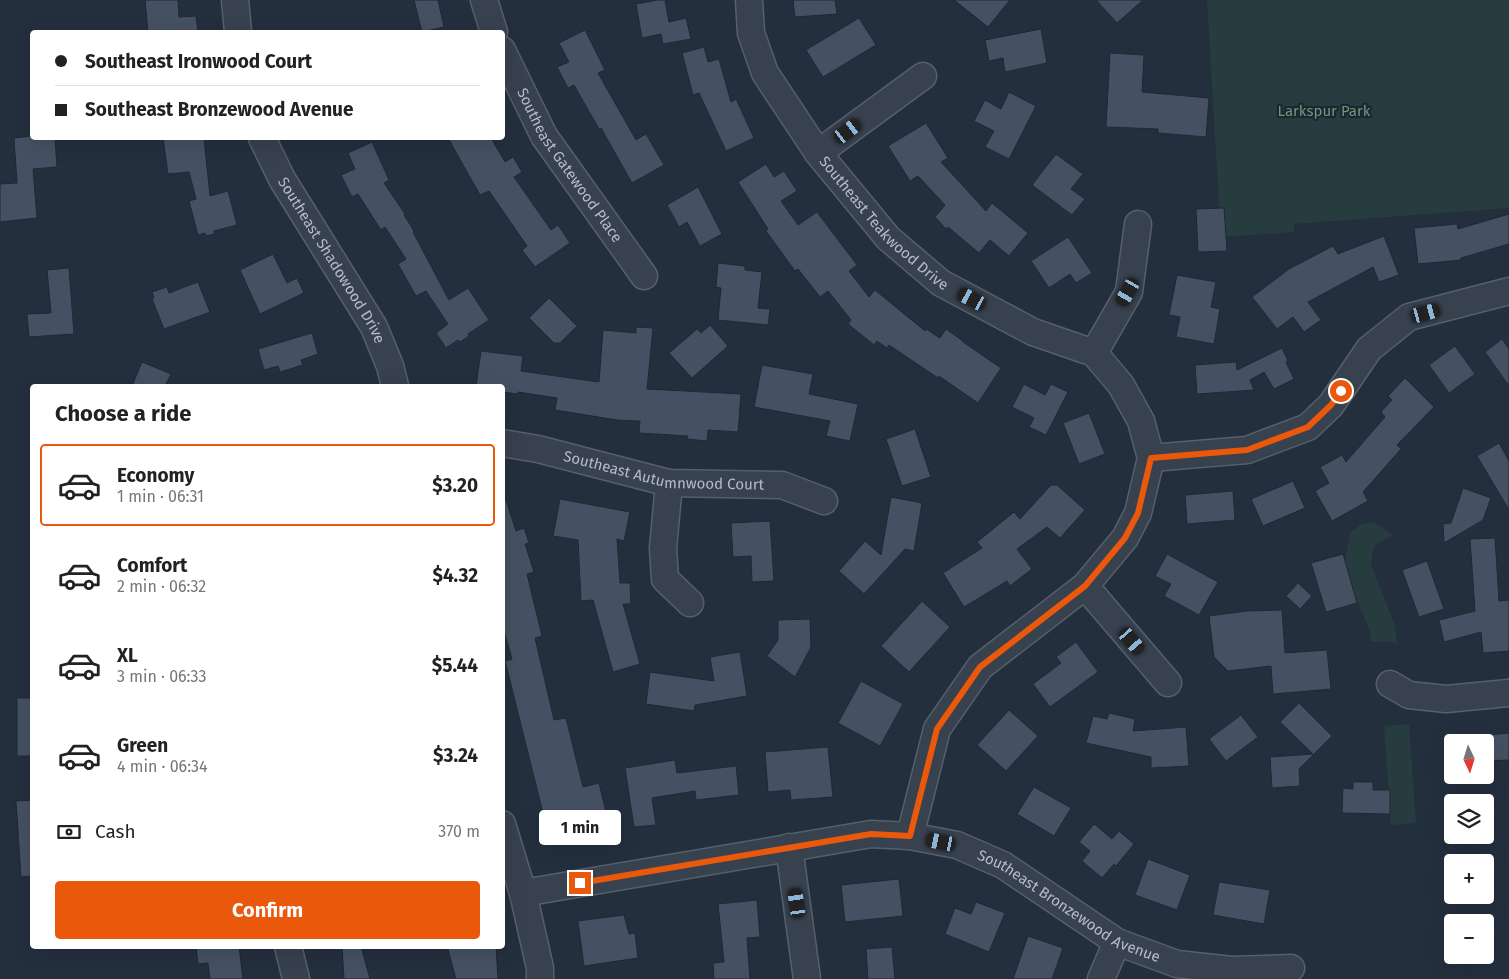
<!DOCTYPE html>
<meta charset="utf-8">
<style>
body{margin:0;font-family:"Fira Sans",sans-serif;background:#f6f6f6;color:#222;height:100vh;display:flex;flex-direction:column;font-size:19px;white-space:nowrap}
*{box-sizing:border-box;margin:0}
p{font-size:16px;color:#767676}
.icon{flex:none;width:28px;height:28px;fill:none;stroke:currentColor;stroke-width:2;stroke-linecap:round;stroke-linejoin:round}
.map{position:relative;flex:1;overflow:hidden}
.sheet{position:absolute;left:30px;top:384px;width:475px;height:565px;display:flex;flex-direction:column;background:#fff;border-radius:5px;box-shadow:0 5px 20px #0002}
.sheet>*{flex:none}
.hud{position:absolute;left:30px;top:30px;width:475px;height:110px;border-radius:5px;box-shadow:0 5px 20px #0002;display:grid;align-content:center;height:110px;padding:0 25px;background:#fff}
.needle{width:32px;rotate:176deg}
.fabs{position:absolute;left:1444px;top:734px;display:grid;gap:10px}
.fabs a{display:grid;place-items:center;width:50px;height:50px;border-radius:5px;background:#fff;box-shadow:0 5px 20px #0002;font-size:25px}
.end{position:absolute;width:22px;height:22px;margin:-11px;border:6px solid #ea580c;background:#fff;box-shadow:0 0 0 2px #fff}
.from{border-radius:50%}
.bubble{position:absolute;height:35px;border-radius:5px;background:#fff;box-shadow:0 5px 20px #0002;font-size:16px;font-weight:700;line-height:35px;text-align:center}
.car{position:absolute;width:15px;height:30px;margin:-15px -8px;border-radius:6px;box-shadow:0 0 4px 1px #0007;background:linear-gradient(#222 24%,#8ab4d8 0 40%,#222 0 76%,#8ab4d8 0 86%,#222 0)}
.hud b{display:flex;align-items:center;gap:18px;height:48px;font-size:19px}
.hud b+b{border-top:1px solid #e0e0e0}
.hud i{width:12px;height:12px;background:#222}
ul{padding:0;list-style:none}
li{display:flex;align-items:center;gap:15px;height:82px;margin:0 10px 8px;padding:0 15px;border:2px solid transparent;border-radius:5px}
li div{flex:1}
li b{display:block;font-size:19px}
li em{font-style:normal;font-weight:700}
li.active{border-color:#ea580c}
li>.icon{width:45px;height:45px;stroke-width:1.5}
h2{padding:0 25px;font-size:22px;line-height:60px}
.pay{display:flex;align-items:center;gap:12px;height:55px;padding:0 25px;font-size:19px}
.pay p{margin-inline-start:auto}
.primary-button{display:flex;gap:10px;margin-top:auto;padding:10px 25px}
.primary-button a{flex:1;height:58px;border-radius:5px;background:#ea580c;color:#fff;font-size:20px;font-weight:700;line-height:58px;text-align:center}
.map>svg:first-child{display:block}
.green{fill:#263c3f}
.building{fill:#455162;stroke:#1f2835}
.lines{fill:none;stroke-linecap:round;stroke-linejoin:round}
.minor-casing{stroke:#565f6c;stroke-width:29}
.minor{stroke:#38414e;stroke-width:26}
.route{stroke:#ea580c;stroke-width:6}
.labels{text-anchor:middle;stroke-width:4.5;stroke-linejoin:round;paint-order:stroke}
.park-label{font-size:15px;fill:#6b9a76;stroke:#1d2633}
.street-label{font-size:15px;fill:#b4bcc9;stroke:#1d2633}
</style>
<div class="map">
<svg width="1509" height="979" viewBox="0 0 1509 979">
<rect width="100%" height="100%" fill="#242f3e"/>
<g class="green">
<polygon points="1207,0 1509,0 1509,208 1294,224 1294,232 1221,237"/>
<polygon points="1374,522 1393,535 1374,546 1371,564 1395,626 1397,644 1388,641 1371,642 1370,632 1344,567 1350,533 1360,525"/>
<polygon points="1409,724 1416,823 1391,825 1384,726"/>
</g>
<g class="building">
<polygon points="145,0 178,0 179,17 196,16 198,32 148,32"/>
<polygon points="414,0 438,0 444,27 422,32"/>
<polygon points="658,0 665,0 669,22 686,18 691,39 663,44 661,34 642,38 636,4"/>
<polygon points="793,0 835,0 837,14 795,17"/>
<polygon points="954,0 1010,0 988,27"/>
<polygon points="1096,0 1143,0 1117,23"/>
<polygon points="859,18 876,45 823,77 806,50"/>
<polygon points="1041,29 1047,63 1005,72 1003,58 989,61 985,40"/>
<polygon points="585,30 605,70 598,73 636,140 646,134 664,165 632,183 601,128 599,129 574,85 568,88 557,67 569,62 559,43"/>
<polygon points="704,47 708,62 719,59 731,102 736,99 754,138 726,151 699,93 693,95 682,53"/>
<polygon points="1110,53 1144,55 1142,92 1209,98 1206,137 1158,133 1158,129 1106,127"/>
<polygon points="1009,92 1036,106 1009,159 985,147 994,131 974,121 985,100 1001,109"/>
<polygon points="926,123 948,158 941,162 986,211 992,203 1028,233 1009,256 990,240 979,253 948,227 946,229 935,217 945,205 918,176 910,181 888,146"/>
<polygon points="32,136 32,138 55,138 57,167 33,169 37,218 0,222 0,184 17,183 14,138"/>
<polygon points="163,138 204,138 210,196 228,191 237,225 214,231 214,234 206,236 205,233 198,235 189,201 196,199 189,172 168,174"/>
<polygon points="448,138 491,138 505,162 513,157 522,172 514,177 551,230 558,225 570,243 535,267 522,250 527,246 489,191 480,195"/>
<polygon points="372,142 389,180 384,183 405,214 404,215 414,231 413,232 449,300 468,288 489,320 468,334 469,336 460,342 458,340 446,348 436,333 448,324 426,291 416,296 398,264 406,259 385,227 381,230 358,194 352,197 341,175 355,169 348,153"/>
<polygon points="1056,154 1083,174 1071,189 1085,199 1072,215 1032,185"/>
<polygon points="766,164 774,177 784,171 797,191 781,201 798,225 817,212 857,265 849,271 869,297 875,290 925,331 926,329 940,338 946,329 963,341 963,342 1001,368 978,403 939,376 938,378 889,345 887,348 877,341 874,345 848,324 851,320 828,291 820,297 798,269 795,271 766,231 768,229 738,182"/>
<polygon points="698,187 722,234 700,246 687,222 679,227 667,205"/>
<polygon points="1224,208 1227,251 1198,252 1196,209"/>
<polygon points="1509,214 1509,244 1461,258 1461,260 1418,264 1414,228 1457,224 1458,229"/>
<polygon points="1384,236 1399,275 1379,282 1373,267 1308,302 1321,320 1304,332 1293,317 1277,329 1252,297 1289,269 1333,246 1338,254"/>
<polygon points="1068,237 1092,273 1076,283 1070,274 1049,288 1031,261"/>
<polygon points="273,254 287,283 297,278 304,293 260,314 240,270"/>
<polygon points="718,263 745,266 745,270 762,272 758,308 770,309 768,325 718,320 721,288 716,287"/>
<polygon points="69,268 74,334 29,337 27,314 51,313 47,270"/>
<polygon points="1177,275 1216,282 1211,307 1220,309 1214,344 1176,337 1180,317 1169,315"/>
<polygon points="198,282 210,312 164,329 152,299 154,298 152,292 167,287 169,293"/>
<polygon points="549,298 577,326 560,343 554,343 529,318"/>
<polygon points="710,325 728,346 692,378 669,353 697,329 701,333"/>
<polygon points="636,327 653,328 647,389 741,394 738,432 708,430 707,441 687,439 688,436 639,433 640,421 617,420 555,410 557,398 518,392 518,394 502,392 502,386 476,386 481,351 523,356 521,371 599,382 603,330 636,333"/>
<polygon points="312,333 318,354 301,360 303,365 280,372 278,366 264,370 258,349"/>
<polygon points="1502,339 1509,349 1509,386 1485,352"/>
<polygon points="1455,346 1475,374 1449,393 1429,365"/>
<polygon points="1282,348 1288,361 1286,362 1294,379 1274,389 1264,372 1250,380 1254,390 1197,394 1195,365 1236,362 1237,370"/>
<polygon points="142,362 171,374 165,386 132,386"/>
<polygon points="762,365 813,374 809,394 858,404 850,441 826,436 830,421 754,407"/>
<polygon points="1405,378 1434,407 1397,445 1401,449 1363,492 1368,501 1332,521 1315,491 1329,483 1320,467 1342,455 1346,462 1385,417 1381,412 1392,400 1388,396"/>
<polygon points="1024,384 1045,395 1051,384 1068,392 1046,435 1029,427 1034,418 1012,407"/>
<polygon points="1089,413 1105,454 1079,464 1063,423"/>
<polygon points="915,429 931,477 902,486 886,439"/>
<polygon points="1499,443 1509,461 1509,510 1477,456"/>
<polygon points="1293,481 1305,508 1263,526 1251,499"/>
<polygon points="1051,485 1057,485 1085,510 1060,538 1047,527 1017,549 1032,569 1010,586 1007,581 964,607 943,573 982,548 977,542 1014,512 1020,519"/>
<polygon points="1463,488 1491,498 1483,520 1444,543 1443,524 1451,523"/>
<polygon points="1233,491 1235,520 1187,524 1185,495"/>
<polygon points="891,497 922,503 914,551 905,549 864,594 839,571 865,541 881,555"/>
<polygon points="560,499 630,512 624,541 617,539 620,583 630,583 631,604 623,604 640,664 613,672 593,600 581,601 578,540 553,536"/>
<polygon points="502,500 506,500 516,531 524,528 529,543 525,544 534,572 527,574 542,636 535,638 554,720 566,718 583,787 599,783 607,816 602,817 605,828 564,838 560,822 546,825 505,661 512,659 502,624"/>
<polygon points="770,521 774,581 752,582 751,556 733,557 731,523"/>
<polygon points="1495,538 1499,601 1509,600 1509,651 1483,653 1481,632 1444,642 1439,620 1475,611 1470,539"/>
<polygon points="1167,554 1218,582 1199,615 1164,596 1171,584 1155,576"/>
<polygon points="1343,554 1357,603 1326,612 1311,563"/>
<polygon points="1427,561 1444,609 1419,617 1402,570"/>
<polygon points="1298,583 1312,596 1300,609 1286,596"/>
<polygon points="922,601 950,627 909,672 881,646"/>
<polygon points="1282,610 1285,653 1327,650 1331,689 1273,694 1271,666 1228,671 1214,657 1209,616 1247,611"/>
<polygon points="810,619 811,647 795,677 767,656 778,640 778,620"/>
<polygon points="1076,642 1098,672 1050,707 1033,684 1061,663 1056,657"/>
<polygon points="740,652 747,696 695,705 694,711 646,704 650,672 714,681 710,657"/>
<polygon points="861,681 903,704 880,746 838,723"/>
<rect x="17" y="698" width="15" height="58"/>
<polygon points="1299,703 1332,736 1299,769 1300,786 1272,788 1270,757 1313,754 1280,722"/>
<polygon points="1009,710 1038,736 1006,771 977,745"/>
<polygon points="1109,713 1135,719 1133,731 1186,727 1189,766 1151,768 1151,757 1086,743 1093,716 1107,719"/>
<polygon points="1241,715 1258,737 1226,761 1209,739"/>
<polygon points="1509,733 1509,760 1487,761 1485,735"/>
<polygon points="828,747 833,797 791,800 790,790 768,792 765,752"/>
<polygon points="675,760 677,773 736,766 739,795 696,800 695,791 652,798 656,825 634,827 625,768"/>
<polygon points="1353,782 1373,782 1373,790 1390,790 1390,814 1342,813 1343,788 1353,789"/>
<polygon points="1034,787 1071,808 1054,836 1017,814"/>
<polygon points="32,800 32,876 21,877 16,801"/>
<polygon points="1094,824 1112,839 1119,831 1134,844 1116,866 1114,864 1102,878 1082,861 1090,851 1079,842"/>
<polygon points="1148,859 1190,875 1177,910 1135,895"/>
<polygon points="899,879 903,916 845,922 841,885"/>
<polygon points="1219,882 1270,890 1264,924 1213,915"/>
<polygon points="757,900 760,937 747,938 750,979 714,979 713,963 724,962 718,904"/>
<polygon points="976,902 1005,913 989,952 945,934 955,908 971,914"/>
<polygon points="624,915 629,934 635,933 638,958 584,966 578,921"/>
<polygon points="1028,936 1063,948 1052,979 1013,979"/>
<polygon points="196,946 239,946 243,979 210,979 208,963 198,964"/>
<polygon points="342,946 361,946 370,979 344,979"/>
<polygon points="447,946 496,946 498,979 456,979"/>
<polygon points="892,947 895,979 868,979 866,949"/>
</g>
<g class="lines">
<g class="minor-casing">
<g id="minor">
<polyline points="235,0 238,32"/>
<polyline points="484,0 494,32"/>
<path id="s1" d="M 749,0 L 751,33 L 765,73 L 818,153 L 888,238 L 941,283 L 1033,332 L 1094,353 L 1121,385 L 1141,421 L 1151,458 L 1138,513 L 1125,538 L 1085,586 L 980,667 L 937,729 L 910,836"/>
<path id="s2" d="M 502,50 L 544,136 L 644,276"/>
<path id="s3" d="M 262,138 L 282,179 L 374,327 L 390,366 L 395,386"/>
<polyline points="818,153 923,76"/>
<polyline points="1094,353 1129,292 1138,224"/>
<path id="s4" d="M 502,443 L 538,449 L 669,483 L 782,485 L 824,501"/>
<polyline points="1151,458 1247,450 1308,427 1331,405 1369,349 1409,317 1509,291"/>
<polyline points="669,483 663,548 665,579 690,603"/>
<polyline points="1085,586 1168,683"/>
<polyline points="1390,684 1409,695 1446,699 1509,693"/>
<polyline points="502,824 523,893 540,968 540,979"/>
<polyline points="789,847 807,979"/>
<path id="s5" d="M 523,893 L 871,834 L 910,836 L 957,845 L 1003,865 L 1117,942 L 1177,964 L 1232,970 L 1291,968"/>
<polyline points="288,946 296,979"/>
<polyline points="1101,979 1117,942"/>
</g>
</g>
<use href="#minor" class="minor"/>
</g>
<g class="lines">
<polyline class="route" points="580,883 871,834 910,836 937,729 980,667 1085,586 1125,538 1138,513 1151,458 1247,450 1308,427 1331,405 1341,391"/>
</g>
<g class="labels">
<g class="park-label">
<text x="1324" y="116">Larkspur Park</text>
</g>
<g class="street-label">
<text dy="5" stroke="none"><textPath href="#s2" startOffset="134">Southeast Gatewood Place</textPath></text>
<text dy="5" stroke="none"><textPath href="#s1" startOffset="268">Southeast Teakwood Drive</textPath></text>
<text dy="5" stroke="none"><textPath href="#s3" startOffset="141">Southeast Shadowood Drive</textPath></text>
<text dy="5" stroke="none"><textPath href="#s4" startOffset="165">Southeast Autumnwood Court</textPath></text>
<text dy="5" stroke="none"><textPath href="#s5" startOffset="568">Southeast Bronzewood Avenue</textPath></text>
</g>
</g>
</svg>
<div class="fabs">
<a><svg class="needle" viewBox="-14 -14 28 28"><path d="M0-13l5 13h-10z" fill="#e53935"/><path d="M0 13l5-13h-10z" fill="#767676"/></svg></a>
<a><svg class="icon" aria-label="layers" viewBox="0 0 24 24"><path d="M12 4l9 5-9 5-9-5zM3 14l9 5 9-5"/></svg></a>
<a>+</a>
<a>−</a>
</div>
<i class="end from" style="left:1341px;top:391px"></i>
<i class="end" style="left:580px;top:883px"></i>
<div class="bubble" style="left:539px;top:810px;width:82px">1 min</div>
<i class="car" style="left:848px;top:131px;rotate:53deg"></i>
<i class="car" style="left:1128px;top:292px;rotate:210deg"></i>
<i class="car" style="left:972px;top:299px;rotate:298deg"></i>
<i class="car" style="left:1426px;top:313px;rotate:75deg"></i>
<i class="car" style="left:1132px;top:641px;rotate:139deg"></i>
<i class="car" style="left:941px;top:842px;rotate:281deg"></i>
<i class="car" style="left:797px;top:903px;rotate:352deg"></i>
<div class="hud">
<b><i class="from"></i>Southeast Ironwood Court</b>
<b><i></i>Southeast Bronzewood Avenue</b>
</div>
<section class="sheet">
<h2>Choose a ride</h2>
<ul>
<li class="active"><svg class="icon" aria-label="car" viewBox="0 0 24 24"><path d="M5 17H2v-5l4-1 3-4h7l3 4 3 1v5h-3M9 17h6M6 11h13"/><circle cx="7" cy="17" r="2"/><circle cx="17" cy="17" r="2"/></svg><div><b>Economy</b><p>1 min · 06:31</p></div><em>$3.20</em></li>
<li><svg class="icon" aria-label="car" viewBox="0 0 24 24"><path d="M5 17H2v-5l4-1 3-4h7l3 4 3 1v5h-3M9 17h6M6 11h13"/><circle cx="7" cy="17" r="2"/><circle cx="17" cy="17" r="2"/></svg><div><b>Comfort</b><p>2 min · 06:32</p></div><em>$4.32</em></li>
<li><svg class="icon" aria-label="car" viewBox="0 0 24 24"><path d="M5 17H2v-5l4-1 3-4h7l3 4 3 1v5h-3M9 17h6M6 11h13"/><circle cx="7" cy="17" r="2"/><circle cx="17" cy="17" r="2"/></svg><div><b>XL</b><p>3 min · 06:33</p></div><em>$5.44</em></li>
<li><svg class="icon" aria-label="car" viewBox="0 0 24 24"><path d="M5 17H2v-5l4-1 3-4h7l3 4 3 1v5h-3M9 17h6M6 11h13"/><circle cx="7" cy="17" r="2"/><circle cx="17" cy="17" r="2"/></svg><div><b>Green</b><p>4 min · 06:34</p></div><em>$3.24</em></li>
</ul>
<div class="pay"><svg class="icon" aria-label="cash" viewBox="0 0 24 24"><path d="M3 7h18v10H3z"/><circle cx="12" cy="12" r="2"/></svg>Cash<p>370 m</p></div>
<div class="primary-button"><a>Confirm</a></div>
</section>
</div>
